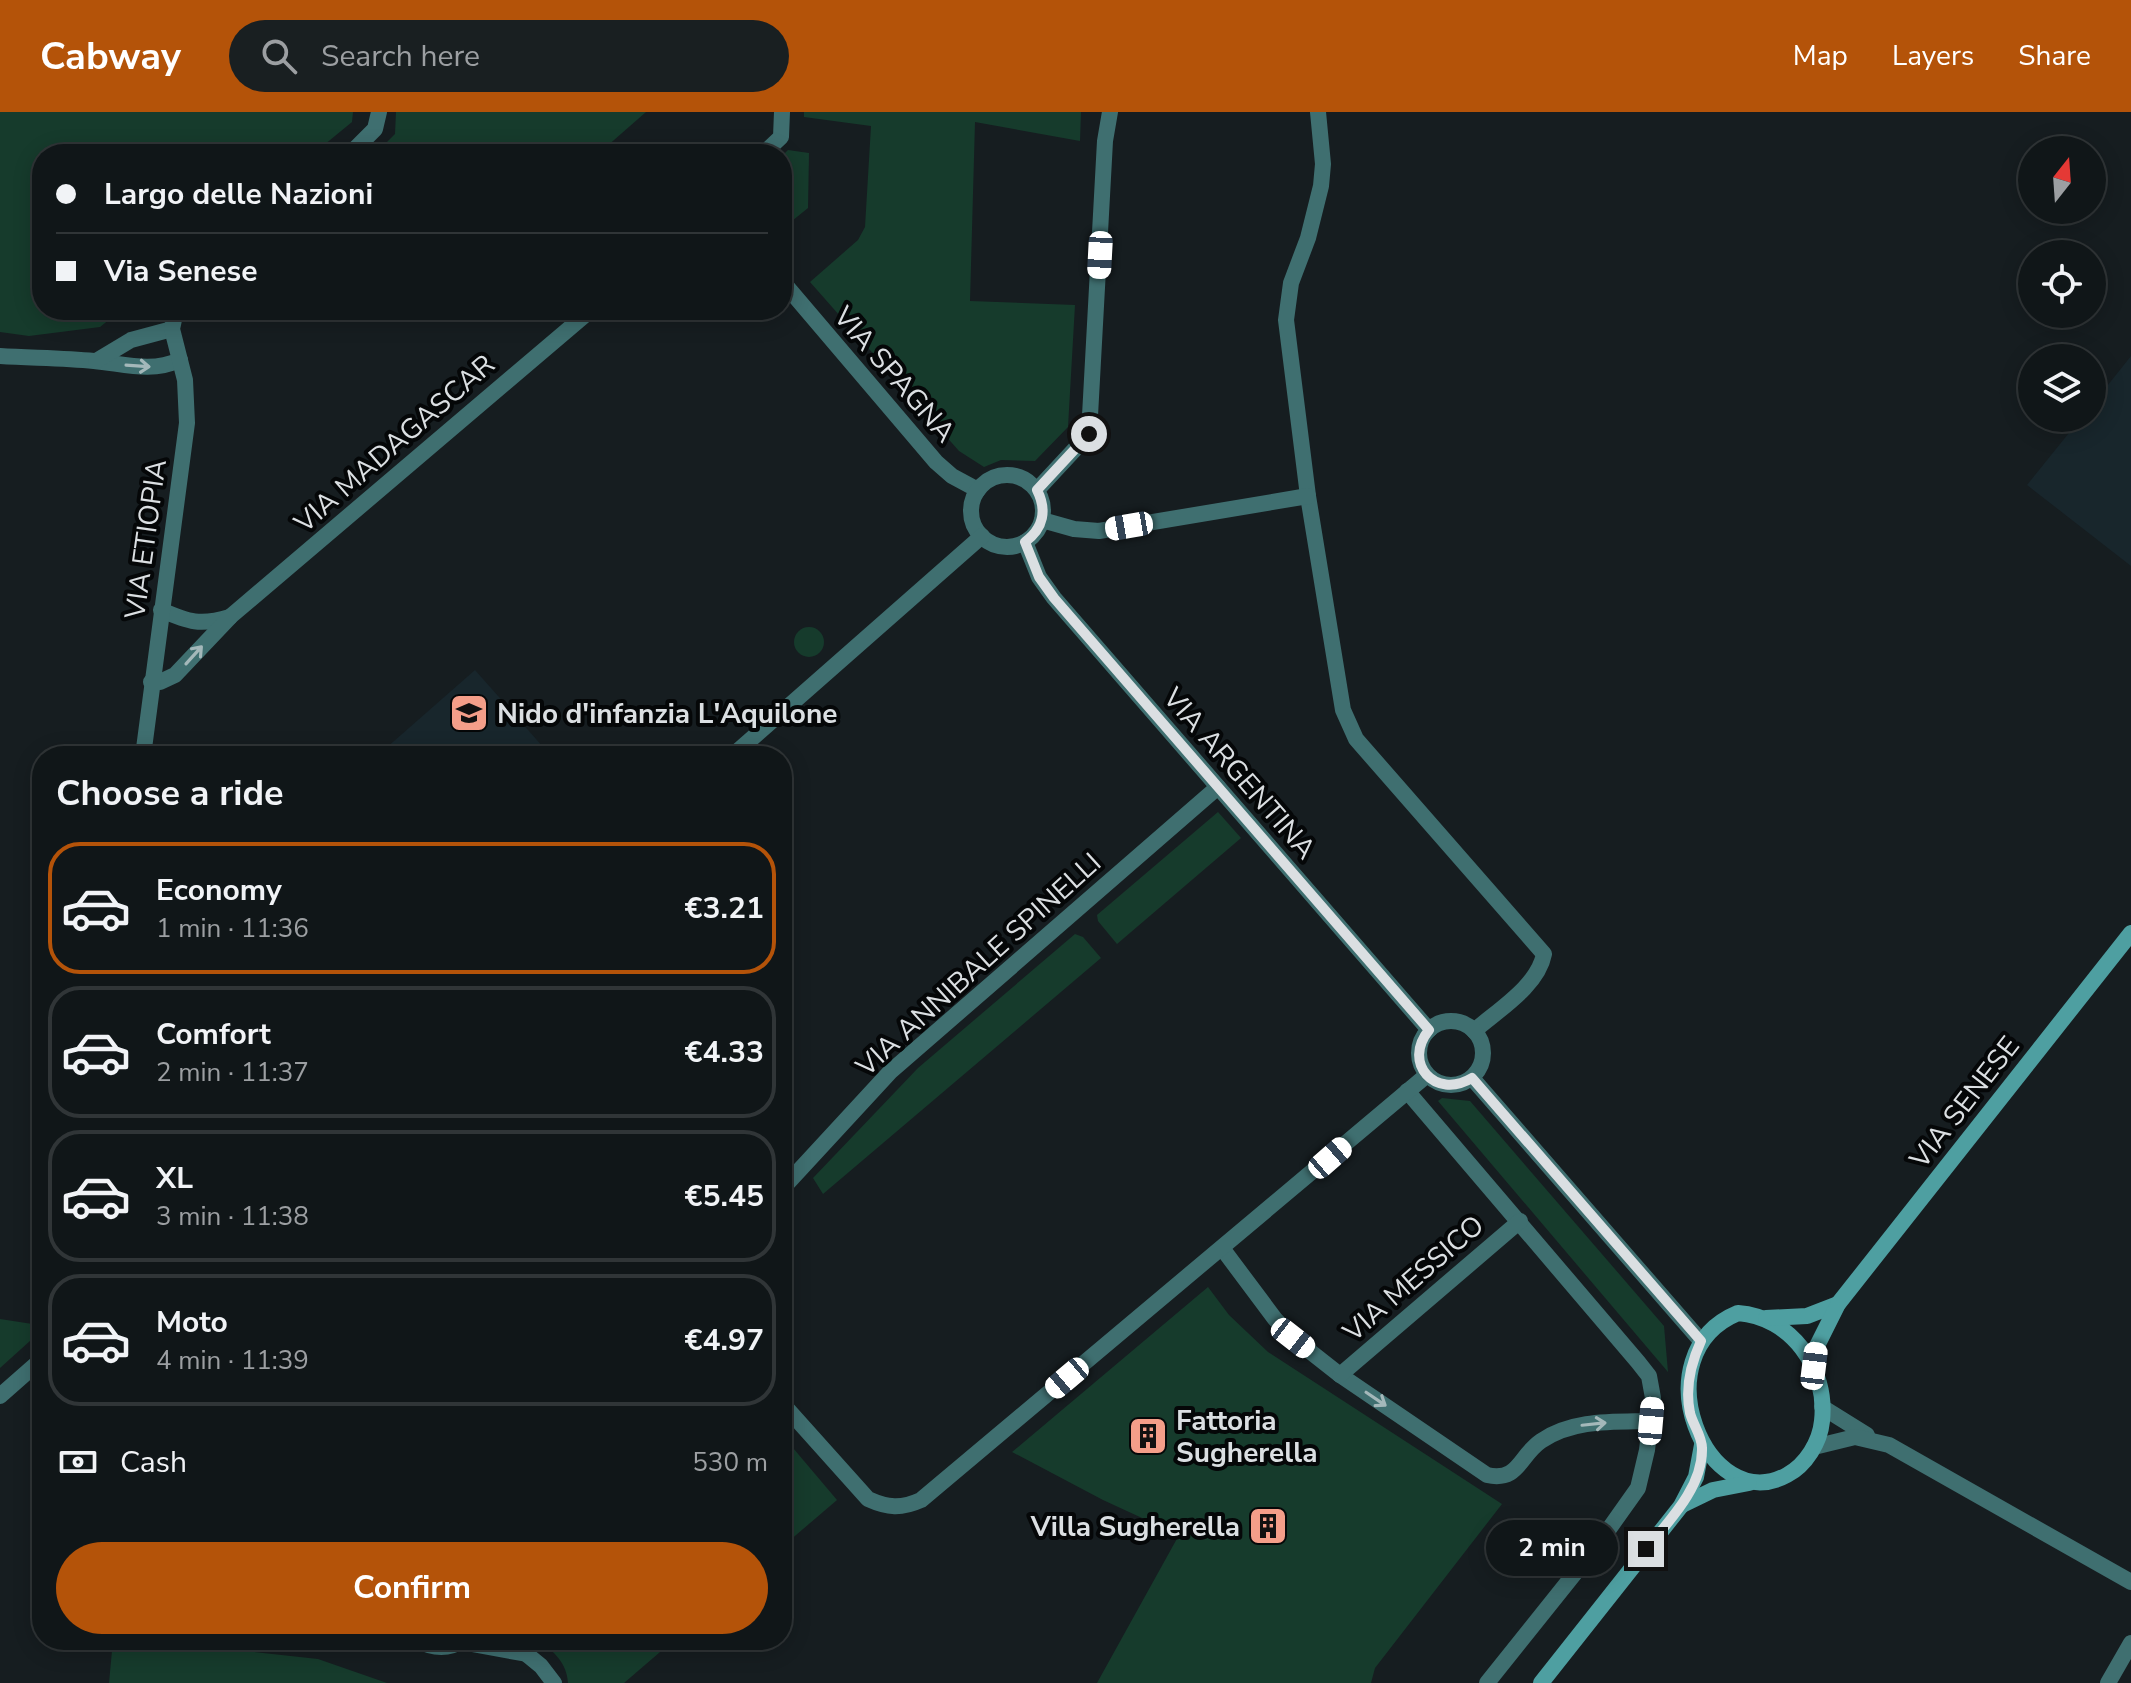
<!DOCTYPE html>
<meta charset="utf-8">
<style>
body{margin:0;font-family:"Nunito Sans",sans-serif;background:#191f21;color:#f1f3f6;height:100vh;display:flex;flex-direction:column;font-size:30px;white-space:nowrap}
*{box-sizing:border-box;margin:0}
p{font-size:26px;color:#9c9fa2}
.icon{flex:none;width:44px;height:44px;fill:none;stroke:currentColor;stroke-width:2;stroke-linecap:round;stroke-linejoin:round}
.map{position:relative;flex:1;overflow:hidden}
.panel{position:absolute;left:32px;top:634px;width:760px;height:904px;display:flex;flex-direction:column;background:#101618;border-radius:32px;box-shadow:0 4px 20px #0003,0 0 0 2px #303537}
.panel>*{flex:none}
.top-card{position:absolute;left:32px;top:32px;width:760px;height:176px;border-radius:32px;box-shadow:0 4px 20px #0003,0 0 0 2px #303537;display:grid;align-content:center;height:176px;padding:0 24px;background:#101618}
.needle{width:52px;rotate:17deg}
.buttons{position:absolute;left:2018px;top:24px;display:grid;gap:16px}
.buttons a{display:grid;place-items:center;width:88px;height:88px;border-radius:50%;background:#101618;box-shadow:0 4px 20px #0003,0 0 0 2px #303537;font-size:40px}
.end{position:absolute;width:36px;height:36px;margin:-18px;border:10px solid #dbdfe2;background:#111;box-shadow:0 0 0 4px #111}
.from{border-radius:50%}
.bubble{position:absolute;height:56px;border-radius:28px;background:#101618;box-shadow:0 4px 20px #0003,0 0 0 2px #303537;font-size:26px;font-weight:700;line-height:56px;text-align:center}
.car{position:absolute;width:24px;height:48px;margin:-24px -12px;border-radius:10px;box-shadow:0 0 6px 2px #0007;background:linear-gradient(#fff 24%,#345 0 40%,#fff 0 76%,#345 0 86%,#fff 0)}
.top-card b{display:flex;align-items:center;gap:28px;height:76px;font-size:30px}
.top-card b+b{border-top:2px solid #303537}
.top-card i{width:20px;height:20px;background:#f1f3f6}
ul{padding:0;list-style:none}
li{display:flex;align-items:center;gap:24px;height:132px;margin:0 16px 12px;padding:0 8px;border:4px solid #303537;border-radius:32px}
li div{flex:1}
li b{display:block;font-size:30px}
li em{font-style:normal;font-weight:700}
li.on{border-color:#b45309}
li>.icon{width:72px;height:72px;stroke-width:1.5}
h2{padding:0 24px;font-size:36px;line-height:96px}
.pay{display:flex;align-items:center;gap:20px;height:88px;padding:0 24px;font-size:30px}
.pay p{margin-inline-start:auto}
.primary-button{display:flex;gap:16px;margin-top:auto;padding:16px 24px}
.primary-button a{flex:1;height:92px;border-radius:48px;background:#b45309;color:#fff;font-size:32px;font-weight:700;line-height:92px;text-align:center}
header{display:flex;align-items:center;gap:48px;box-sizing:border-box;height:112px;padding:0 40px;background:#b45309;color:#fff}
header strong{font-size:38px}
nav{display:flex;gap:44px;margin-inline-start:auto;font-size:28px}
.search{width:560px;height:72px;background:#191f21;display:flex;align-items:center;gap:20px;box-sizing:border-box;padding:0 28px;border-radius:44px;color:#9c9fa2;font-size:30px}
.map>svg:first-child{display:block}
.built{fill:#18262c}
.green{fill:#163b2c}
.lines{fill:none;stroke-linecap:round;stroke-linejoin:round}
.street{stroke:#3f6f70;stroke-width:16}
.secondary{stroke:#4e9fa1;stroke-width:16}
.oneway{stroke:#a4b8ba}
.route{stroke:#dbdfe2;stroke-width:10}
.labels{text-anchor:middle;stroke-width:8;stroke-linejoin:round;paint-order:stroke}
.street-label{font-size:28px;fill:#dbdfe2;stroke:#050708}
.poi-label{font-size:28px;font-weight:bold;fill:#dbdfe2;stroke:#050708;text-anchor:start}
</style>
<header>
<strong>Cabway</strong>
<div class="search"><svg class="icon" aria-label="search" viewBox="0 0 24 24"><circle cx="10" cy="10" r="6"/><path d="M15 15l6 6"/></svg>Search here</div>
<nav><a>Map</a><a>Layers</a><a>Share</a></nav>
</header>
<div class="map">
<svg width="2131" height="1571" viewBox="0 0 2131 1571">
<rect width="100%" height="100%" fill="#161d20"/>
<g class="built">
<polygon points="2131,244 2131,454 2027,373 2081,306 2092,306 2092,293"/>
<polygon points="475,558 551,644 377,644"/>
</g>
<g class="green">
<polygon points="0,0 353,0 352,10 313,42 42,42 42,198 121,198 100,215 29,224 0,220"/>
<polygon points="396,0 646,0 598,42 375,42 395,22"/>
<polygon points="804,0 1081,0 1080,29 975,10 970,189 1075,193 1068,315 1035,349 1001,348 984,355 959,339 810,170 858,128 865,115 871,14 804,5"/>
<polygon points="788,38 809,41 808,96 782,117 782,44"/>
<circle cx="809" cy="530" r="15"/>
<polygon points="1218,700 1241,726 1117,832 1098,809 1097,803"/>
<polygon points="1075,822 1083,825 1101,846 823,1082 813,1066 918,956"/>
<polygon points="1442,986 1470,989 1664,1214 1668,1260 1438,989"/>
<polygon points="1208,1175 1229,1203 1268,1240 1502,1392 1375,1556 1371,1571 1097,1571 1179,1423 1103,1388 1012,1340"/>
<polygon points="0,1207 39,1213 31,1228 0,1256"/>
<polygon points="782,1323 837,1388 782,1435"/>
<polygon points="113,1528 210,1528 210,1535 318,1547 387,1571 109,1571"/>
<path d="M 539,1528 L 674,1528 L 624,1571 L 568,1571 C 567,1551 554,1540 539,1528 Z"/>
</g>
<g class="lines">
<g class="street">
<path d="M 1318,0 L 1323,52 L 1321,74 L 1308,126 L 1291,171 L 1286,208 L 1308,384 L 1343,598 L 1356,627 L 1544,842 C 1538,874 1498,898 1474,919"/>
<polyline points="350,42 375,17 379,0"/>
<polyline points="763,42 781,25 782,0"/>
<polyline points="782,169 936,350 952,364 978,378"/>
<path d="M 0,244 C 31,246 63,246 94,249 C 125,252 151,261 180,248"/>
<polyline points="96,249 131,228 172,217"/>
<circle cx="1007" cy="399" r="36"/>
<polyline points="1037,378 1089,322 1105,29 1110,0"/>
<polyline points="1042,408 1074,417 1099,419 1308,384"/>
<polyline points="1025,430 1039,465 1054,486 1429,918"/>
<path d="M 161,498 C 189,510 200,514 230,505"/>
<polyline points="151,570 160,570 175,563 231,504 591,198"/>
<polyline points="143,644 187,311 185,268 172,217 176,198"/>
<polyline points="732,644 982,424"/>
<circle cx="1451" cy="941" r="32"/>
<polyline points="1472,966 1701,1229"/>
<polyline points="1407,979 1638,1250 1649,1264 1653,1286 1647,1338 1638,1376 1599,1431 1487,1571"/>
<polyline points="782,1077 890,960 1218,675"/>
<path d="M 1222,1136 L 1275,1207 L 1293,1226 L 1340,1263 L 1487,1363 C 1519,1370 1519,1344 1541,1329 C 1573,1307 1614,1310 1651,1309"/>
<polyline points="1340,1263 1520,1109"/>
<polyline points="0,1284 42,1247"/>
<path d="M 782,1291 L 868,1387 C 888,1396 901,1397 921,1388 L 1427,963"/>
<polyline points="1822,1295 1867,1323"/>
<polyline points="1814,1335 1855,1325 1889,1333 2131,1470"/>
<path d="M 417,1528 C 433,1537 448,1538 464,1528"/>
<polyline points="461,1530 527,1542"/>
<polyline points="519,1536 541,1554 554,1571"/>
<polyline points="2108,1571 2131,1531"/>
</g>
<g class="secondary">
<path d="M 1738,1201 C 1791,1205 1828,1256 1822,1309 C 1820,1330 1806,1353 1787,1363 C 1707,1407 1639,1242 1738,1201 Z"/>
<polyline points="1766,1206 1807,1204 1838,1192"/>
<polyline points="1814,1254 1817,1234 1838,1192 2131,821"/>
<polyline points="1682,1393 1713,1378 1749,1371"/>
<polyline points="1541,1571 1681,1394 1696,1365 1702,1333"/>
</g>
</g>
<defs><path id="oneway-shaft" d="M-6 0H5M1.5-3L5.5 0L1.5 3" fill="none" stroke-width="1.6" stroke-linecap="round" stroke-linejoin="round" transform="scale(2)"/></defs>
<g class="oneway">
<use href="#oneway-shaft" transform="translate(138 254) rotate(4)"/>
<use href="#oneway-shaft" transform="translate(194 543) rotate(-48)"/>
<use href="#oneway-shaft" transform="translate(1376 1287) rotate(34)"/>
<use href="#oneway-shaft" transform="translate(1594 1312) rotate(-6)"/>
</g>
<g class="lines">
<path class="route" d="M 1089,322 L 1037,378 C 1047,398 1044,416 1025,430 L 1039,465 L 1054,486 L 1429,918 C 1402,951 1435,988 1472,966 L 1701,1229 C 1691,1251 1685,1277 1690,1301 C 1693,1313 1702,1324 1702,1336 C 1703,1375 1669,1409 1646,1437"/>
</g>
<defs>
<g id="school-square" transform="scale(2)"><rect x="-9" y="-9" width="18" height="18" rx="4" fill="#f49e89" stroke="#050708"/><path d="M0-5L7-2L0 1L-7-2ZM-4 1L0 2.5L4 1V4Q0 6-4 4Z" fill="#111"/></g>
<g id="building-square" transform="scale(2)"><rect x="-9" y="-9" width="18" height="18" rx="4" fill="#f49e89" stroke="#050708"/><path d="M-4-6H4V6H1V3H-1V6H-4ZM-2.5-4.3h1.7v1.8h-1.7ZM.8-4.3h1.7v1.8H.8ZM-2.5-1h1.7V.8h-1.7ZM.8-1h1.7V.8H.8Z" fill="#111"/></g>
</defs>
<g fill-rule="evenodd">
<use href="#school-square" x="469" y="601"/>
<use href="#building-square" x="1148" y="1324"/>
<use href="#building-square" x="1268" y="1414"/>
</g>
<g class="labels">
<g class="street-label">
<text transform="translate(895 262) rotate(49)" y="10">VIA SPAGNA</text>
<text transform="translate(394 331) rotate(-41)" y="10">VIA MADAGASCAR</text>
<text transform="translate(145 427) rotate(-82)" y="10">VIA ETIOPIA</text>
<text transform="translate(1240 661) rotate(49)" y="10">VIA ARGENTINA</text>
<text transform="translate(978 852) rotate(-42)" y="10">VIA ANNIBALE SPINELLI</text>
<text transform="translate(1964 990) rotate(-52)" y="10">VIA SENESE</text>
<text transform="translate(1413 1166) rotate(-41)" y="10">VIA MESSICO</text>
</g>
<g class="poi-label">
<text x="497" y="611">Nido d'infanzia L'Aquilone</text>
<text x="1176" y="1318">Fattoria<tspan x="1176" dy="32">Sugherella</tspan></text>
<text x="1240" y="1424" text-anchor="end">Villa Sugherella</text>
</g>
</g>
</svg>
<div class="buttons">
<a><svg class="needle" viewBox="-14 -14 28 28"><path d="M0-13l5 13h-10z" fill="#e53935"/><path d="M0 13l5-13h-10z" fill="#9c9fa2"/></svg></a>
<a><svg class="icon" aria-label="locate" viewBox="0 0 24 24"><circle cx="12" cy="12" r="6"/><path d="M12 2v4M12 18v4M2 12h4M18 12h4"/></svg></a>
<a><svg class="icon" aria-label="layers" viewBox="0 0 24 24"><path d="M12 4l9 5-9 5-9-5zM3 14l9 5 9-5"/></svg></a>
</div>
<i class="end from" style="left:1089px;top:322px"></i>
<i class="end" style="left:1646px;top:1437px"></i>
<div class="bubble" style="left:1486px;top:1408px;width:132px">2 min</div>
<i class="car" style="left:1100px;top:143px;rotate:183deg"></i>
<i class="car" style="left:1129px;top:414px;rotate:260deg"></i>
<i class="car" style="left:1330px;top:1046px;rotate:49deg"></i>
<i class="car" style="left:1293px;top:1226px;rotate:128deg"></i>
<i class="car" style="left:1814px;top:1254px;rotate:7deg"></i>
<i class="car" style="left:1067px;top:1266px;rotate:230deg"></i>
<i class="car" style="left:1651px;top:1309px;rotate:5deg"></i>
<div class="top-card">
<b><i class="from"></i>Largo delle Nazioni</b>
<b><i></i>Via Senese</b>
</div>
<section class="panel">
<h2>Choose a ride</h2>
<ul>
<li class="on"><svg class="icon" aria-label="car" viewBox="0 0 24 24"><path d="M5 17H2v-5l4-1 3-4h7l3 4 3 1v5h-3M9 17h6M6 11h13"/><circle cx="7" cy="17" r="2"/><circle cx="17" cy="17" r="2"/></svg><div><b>Economy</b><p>1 min · 11:36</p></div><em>€3.21</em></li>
<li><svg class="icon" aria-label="car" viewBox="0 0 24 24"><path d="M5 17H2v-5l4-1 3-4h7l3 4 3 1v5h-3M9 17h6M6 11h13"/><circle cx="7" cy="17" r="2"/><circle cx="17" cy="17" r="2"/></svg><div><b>Comfort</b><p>2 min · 11:37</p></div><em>€4.33</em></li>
<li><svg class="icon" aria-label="car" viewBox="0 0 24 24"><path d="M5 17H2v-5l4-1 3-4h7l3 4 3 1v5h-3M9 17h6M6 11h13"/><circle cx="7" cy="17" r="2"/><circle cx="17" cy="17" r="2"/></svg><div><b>XL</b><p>3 min · 11:38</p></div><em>€5.45</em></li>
<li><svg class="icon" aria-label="car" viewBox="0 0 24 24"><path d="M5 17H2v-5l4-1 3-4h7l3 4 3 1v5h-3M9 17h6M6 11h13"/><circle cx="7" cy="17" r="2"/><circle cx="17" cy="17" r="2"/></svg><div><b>Moto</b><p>4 min · 11:39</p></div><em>€4.97</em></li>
</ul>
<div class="pay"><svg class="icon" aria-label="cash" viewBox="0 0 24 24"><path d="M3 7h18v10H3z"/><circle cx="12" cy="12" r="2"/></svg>Cash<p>530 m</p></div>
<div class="primary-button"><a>Confirm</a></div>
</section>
</div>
